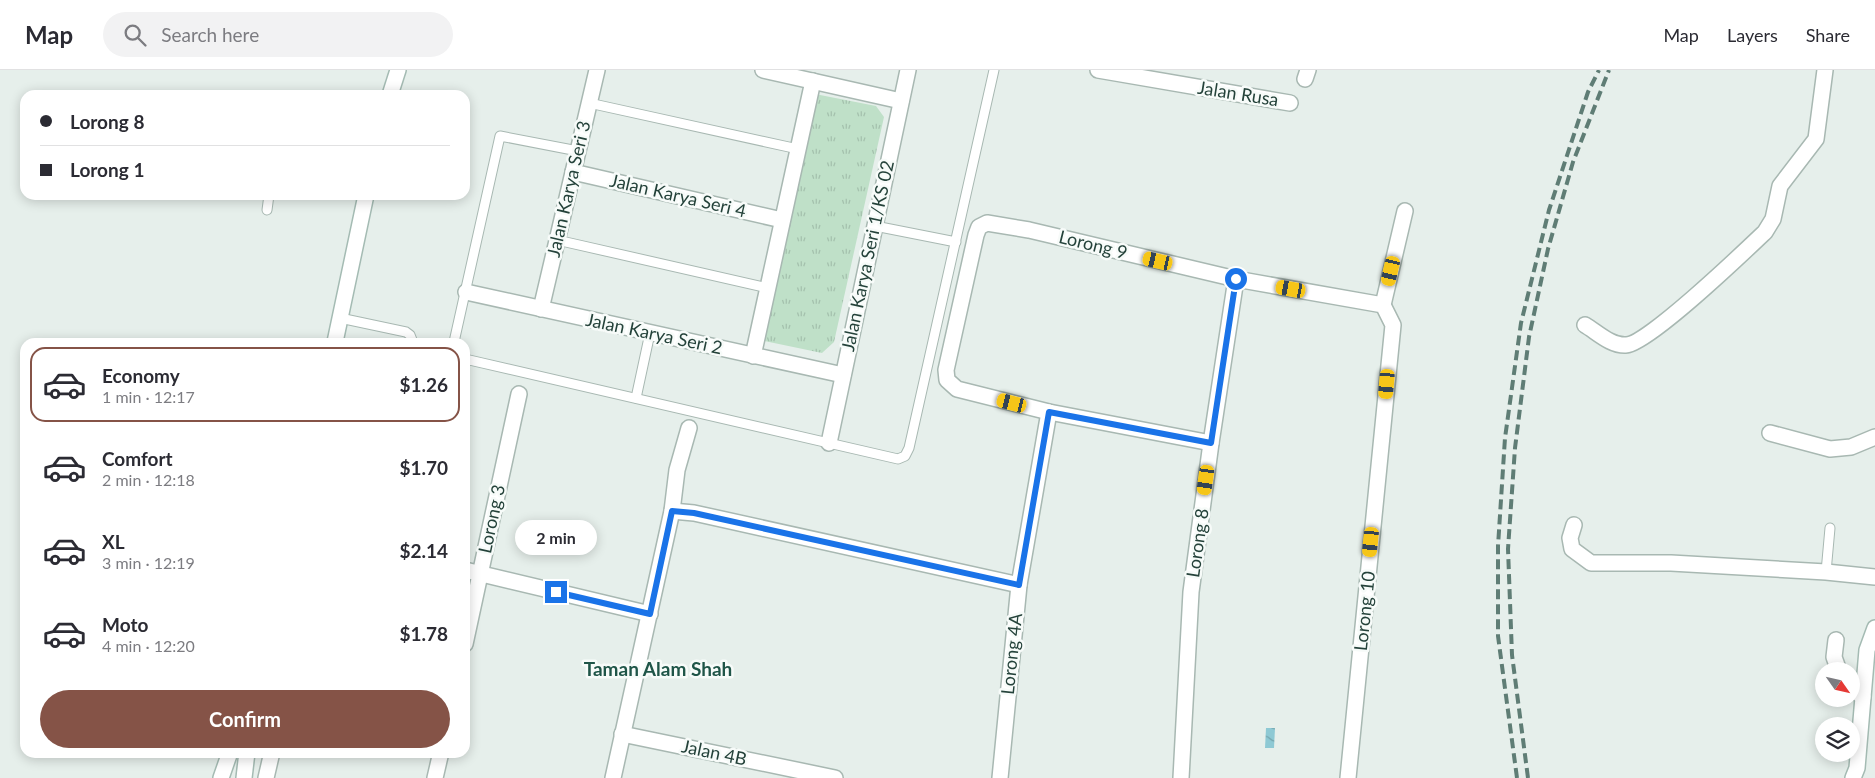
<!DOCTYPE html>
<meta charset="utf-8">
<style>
body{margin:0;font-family:Lato,sans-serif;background:#f2f2f3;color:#2b2b33;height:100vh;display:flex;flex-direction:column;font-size:19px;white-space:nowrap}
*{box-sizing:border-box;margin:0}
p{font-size:16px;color:#7c7c81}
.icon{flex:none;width:28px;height:28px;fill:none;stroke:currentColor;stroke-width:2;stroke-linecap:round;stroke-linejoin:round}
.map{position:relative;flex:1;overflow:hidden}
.side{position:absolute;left:20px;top:268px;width:450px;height:420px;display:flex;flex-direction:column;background:#fff;border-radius:15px;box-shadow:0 2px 12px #0003}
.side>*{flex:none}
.guide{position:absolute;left:20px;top:20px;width:450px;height:110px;border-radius:15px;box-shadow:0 2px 12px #0003;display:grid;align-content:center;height:110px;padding:0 20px;background:#fff}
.needle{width:32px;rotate:124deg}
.tools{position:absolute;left:1815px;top:592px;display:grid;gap:10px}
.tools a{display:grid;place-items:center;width:45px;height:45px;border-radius:50%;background:#fff;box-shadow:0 2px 12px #0003;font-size:25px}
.end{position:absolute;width:22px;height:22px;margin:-11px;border:6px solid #1a73e8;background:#fff;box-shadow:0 0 0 2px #fff}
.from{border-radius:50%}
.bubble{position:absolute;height:35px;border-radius:18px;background:#fff;box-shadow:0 2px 12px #0003;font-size:16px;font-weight:700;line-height:35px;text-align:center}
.car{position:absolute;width:15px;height:30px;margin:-15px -8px;border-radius:6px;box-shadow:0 0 4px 1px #0007;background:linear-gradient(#f5c518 24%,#345 0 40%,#f5c518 0 76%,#345 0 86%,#f5c518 0)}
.guide b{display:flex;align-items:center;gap:18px;height:48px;font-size:19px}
.guide b+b{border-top:1px solid #e1e1e2}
.guide i{width:12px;height:12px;background:#2b2b33}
ul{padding:9px 0 0;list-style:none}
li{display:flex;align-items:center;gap:15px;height:75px;margin:0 10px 8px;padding:0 10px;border:2px solid transparent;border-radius:15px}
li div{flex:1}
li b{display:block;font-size:19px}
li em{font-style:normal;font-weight:700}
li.selected{border-color:#855347}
li>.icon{width:45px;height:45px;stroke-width:1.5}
.button{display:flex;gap:10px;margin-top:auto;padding:10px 20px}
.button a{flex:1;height:58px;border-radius:30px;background:#855347;color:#fff;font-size:20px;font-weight:700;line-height:58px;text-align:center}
header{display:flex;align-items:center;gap:30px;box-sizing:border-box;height:70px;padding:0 25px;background:#fff;border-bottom:1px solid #e1e1e2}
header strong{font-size:24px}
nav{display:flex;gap:28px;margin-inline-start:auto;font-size:18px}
.search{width:350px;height:45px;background:#f2f2f3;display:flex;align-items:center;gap:12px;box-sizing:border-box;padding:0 18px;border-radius:28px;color:#7c7c81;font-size:19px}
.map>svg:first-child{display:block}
.park{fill:url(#park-tufts)}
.water{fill:url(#water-waves)}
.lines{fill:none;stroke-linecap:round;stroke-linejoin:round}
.lane-casing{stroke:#a8b8b2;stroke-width:11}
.street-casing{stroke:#a8b8b2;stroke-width:18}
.secondary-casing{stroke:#a4bbb3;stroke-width:18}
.lane{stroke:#fff;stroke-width:9}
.street{stroke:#fff;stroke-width:15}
.secondary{stroke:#fff;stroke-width:15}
.rail{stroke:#5f7d75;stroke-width:4;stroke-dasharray:10 5;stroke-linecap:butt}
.route{stroke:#1a73e8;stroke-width:6}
.labels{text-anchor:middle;stroke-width:5;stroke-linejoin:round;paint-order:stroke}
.street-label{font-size:18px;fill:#24423a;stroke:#f7fbf9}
.neighbourhood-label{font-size:19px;font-weight:bold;fill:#1f5548;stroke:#f7fbf9}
</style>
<header>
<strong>Map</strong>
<div class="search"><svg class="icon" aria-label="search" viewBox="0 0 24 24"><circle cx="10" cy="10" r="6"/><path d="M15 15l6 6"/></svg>Search here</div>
<nav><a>Map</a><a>Layers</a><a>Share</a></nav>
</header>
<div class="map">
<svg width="1875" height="708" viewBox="0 0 1875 708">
<defs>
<pattern id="park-tufts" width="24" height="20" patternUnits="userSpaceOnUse" patternTransform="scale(1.25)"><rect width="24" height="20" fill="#bfe0c8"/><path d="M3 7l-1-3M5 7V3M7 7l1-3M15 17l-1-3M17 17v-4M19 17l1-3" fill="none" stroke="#a4c1ad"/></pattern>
<pattern id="water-waves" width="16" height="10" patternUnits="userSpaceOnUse" patternTransform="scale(1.25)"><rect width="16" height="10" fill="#8ec9d4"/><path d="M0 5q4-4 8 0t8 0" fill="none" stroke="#74a5ad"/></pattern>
</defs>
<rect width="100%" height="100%" fill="#e6efeb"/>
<polygon class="park" points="815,24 876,36 884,47 834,272 822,283 760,270"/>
<polygon class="water" points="1266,658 1275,658 1274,678 1265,678"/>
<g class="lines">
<g class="lane-casing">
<g id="lane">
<polyline points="589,33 798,79"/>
<polyline points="267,140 269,125"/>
<polyline points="875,156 956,172"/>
<polyline points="557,170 768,218"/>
<polyline points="340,248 406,262 410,265 412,270"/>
<polyline points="454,272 500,66 578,81"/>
<polyline points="465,289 898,389 905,386 909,378 994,0"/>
<polyline points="636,328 650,263"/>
<polyline points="1826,502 1830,458"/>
</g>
</g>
<g class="street-casing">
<g id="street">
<polyline points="763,0 901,31"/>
<polyline points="1098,0 1290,33"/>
<polyline points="1305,9 1308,0"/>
<polyline points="573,102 782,150"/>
<polyline points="466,222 843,305"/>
<polyline points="1383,235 1405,141"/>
<polyline points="541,239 597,0"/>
<path d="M 1585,255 C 1597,262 1611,276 1626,275 C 1647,275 1745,181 1765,162 L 1773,149 L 1780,116 L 1816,69 L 1825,0"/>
<polyline points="753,286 813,11"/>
<polyline points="1770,363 1830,379 1851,377 1875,367"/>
<polyline points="829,373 908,0"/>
<polyline points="1211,373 1049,342 957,319 947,310 946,300 976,165 979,157 987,153 1029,160 1236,209 1383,235 1393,255 1348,708"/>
<polyline points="672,441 694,443 1019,515"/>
<polyline points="1574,455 1570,468 1572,479 1591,493 1671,493 1826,502 1875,507"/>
<polyline points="465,500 650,544"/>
<polyline points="1836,570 1834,587 1839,601"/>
<polyline points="465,574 519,324"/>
<polyline points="1851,618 1863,627"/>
<polyline points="622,664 835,708"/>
<polyline points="266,708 272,682"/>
<polyline points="435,708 441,682"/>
<polyline points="613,708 672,441 677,400 689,358"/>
<polyline points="1000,708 1019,515 1049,342"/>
<polyline points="1181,708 1191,522 1211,373 1236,209"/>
</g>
</g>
<g class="secondary-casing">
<g id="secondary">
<polyline points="390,25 398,0"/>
<polyline points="335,272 366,125"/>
<polyline points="221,708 230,682"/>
<polyline points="244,708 247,682"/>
<polyline points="1853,708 1857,698 1867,580 1875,558"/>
</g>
</g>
<use href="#lane" class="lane"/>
<use href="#street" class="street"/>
<use href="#secondary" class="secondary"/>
<g class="rail">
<polyline points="1517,708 1498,566 1498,476 1505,368 1521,253 1549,140 1588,22 1599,0"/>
<polyline points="1528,708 1512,585 1508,479 1515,378 1529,267 1548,179 1573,92 1609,0"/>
</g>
</g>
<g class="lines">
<polyline class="route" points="556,522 650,544 672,441 694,443 1019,515 1049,342 1211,373 1236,209"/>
</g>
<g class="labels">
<g class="street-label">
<text transform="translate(1238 24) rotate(9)" y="6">Jalan Rusa</text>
<text transform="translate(569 119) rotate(-77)" y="6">Jalan Karya Seri 3</text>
<text transform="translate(678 126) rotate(13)" y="6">Jalan Karya Seri 4</text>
<text transform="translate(1093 175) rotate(14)" y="6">Lorong 9</text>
<text transform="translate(868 186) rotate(-78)" y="6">Jalan Karya Seri 1/KS 02</text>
<text transform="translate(654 264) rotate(12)" y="6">Jalan Karya Seri 2</text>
<text transform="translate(492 449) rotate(-78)" y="6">Lorong 3</text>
<text transform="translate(1198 473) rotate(-82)" y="6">Lorong 8</text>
<text transform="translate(1365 541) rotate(-84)" y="6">Lorong 10</text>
<text transform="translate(1012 584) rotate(-84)" y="6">Lorong 4A</text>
<text transform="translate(714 683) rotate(12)" y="6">Jalan 4B</text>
</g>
<g class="neighbourhood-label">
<text x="658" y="606">Taman Alam Shah</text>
</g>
</g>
</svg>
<div class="tools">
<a><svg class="needle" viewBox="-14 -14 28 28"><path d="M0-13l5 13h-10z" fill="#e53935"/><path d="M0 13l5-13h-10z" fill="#7c7c81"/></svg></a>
<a><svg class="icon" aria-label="layers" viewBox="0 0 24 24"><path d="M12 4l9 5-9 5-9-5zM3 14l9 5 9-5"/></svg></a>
</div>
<i class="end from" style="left:1236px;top:209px"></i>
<i class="end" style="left:556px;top:522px"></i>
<div class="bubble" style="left:515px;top:450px;width:82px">2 min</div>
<i class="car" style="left:1158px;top:191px;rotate:283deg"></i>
<i class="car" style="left:1391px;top:201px;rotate:193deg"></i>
<i class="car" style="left:1291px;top:219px;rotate:280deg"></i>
<i class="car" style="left:1387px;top:314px;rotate:185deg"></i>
<i class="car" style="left:1012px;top:333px;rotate:284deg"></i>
<i class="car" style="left:1206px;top:410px;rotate:188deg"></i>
<i class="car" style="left:1371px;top:472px;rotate:186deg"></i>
<div class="guide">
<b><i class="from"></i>Lorong 8</b>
<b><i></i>Lorong 1</b>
</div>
<section class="side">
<ul>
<li class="selected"><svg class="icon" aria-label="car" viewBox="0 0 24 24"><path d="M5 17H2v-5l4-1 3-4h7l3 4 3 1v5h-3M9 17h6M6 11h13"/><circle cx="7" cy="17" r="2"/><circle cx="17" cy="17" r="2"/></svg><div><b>Economy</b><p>1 min · 12:17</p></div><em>$1.26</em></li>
<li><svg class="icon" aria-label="car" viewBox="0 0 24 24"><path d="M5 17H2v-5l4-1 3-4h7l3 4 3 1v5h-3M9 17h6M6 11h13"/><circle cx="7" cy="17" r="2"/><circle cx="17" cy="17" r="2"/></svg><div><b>Comfort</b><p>2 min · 12:18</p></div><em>$1.70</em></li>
<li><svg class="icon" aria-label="car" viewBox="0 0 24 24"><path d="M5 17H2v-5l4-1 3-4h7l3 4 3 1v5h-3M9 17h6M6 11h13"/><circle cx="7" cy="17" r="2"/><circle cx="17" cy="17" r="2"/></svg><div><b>XL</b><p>3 min · 12:19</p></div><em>$2.14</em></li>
<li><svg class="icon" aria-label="car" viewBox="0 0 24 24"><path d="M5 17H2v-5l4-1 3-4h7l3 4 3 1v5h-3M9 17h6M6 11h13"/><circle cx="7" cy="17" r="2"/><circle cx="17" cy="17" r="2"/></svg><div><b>Moto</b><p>4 min · 12:20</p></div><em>$1.78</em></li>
</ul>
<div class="button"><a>Confirm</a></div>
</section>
</div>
